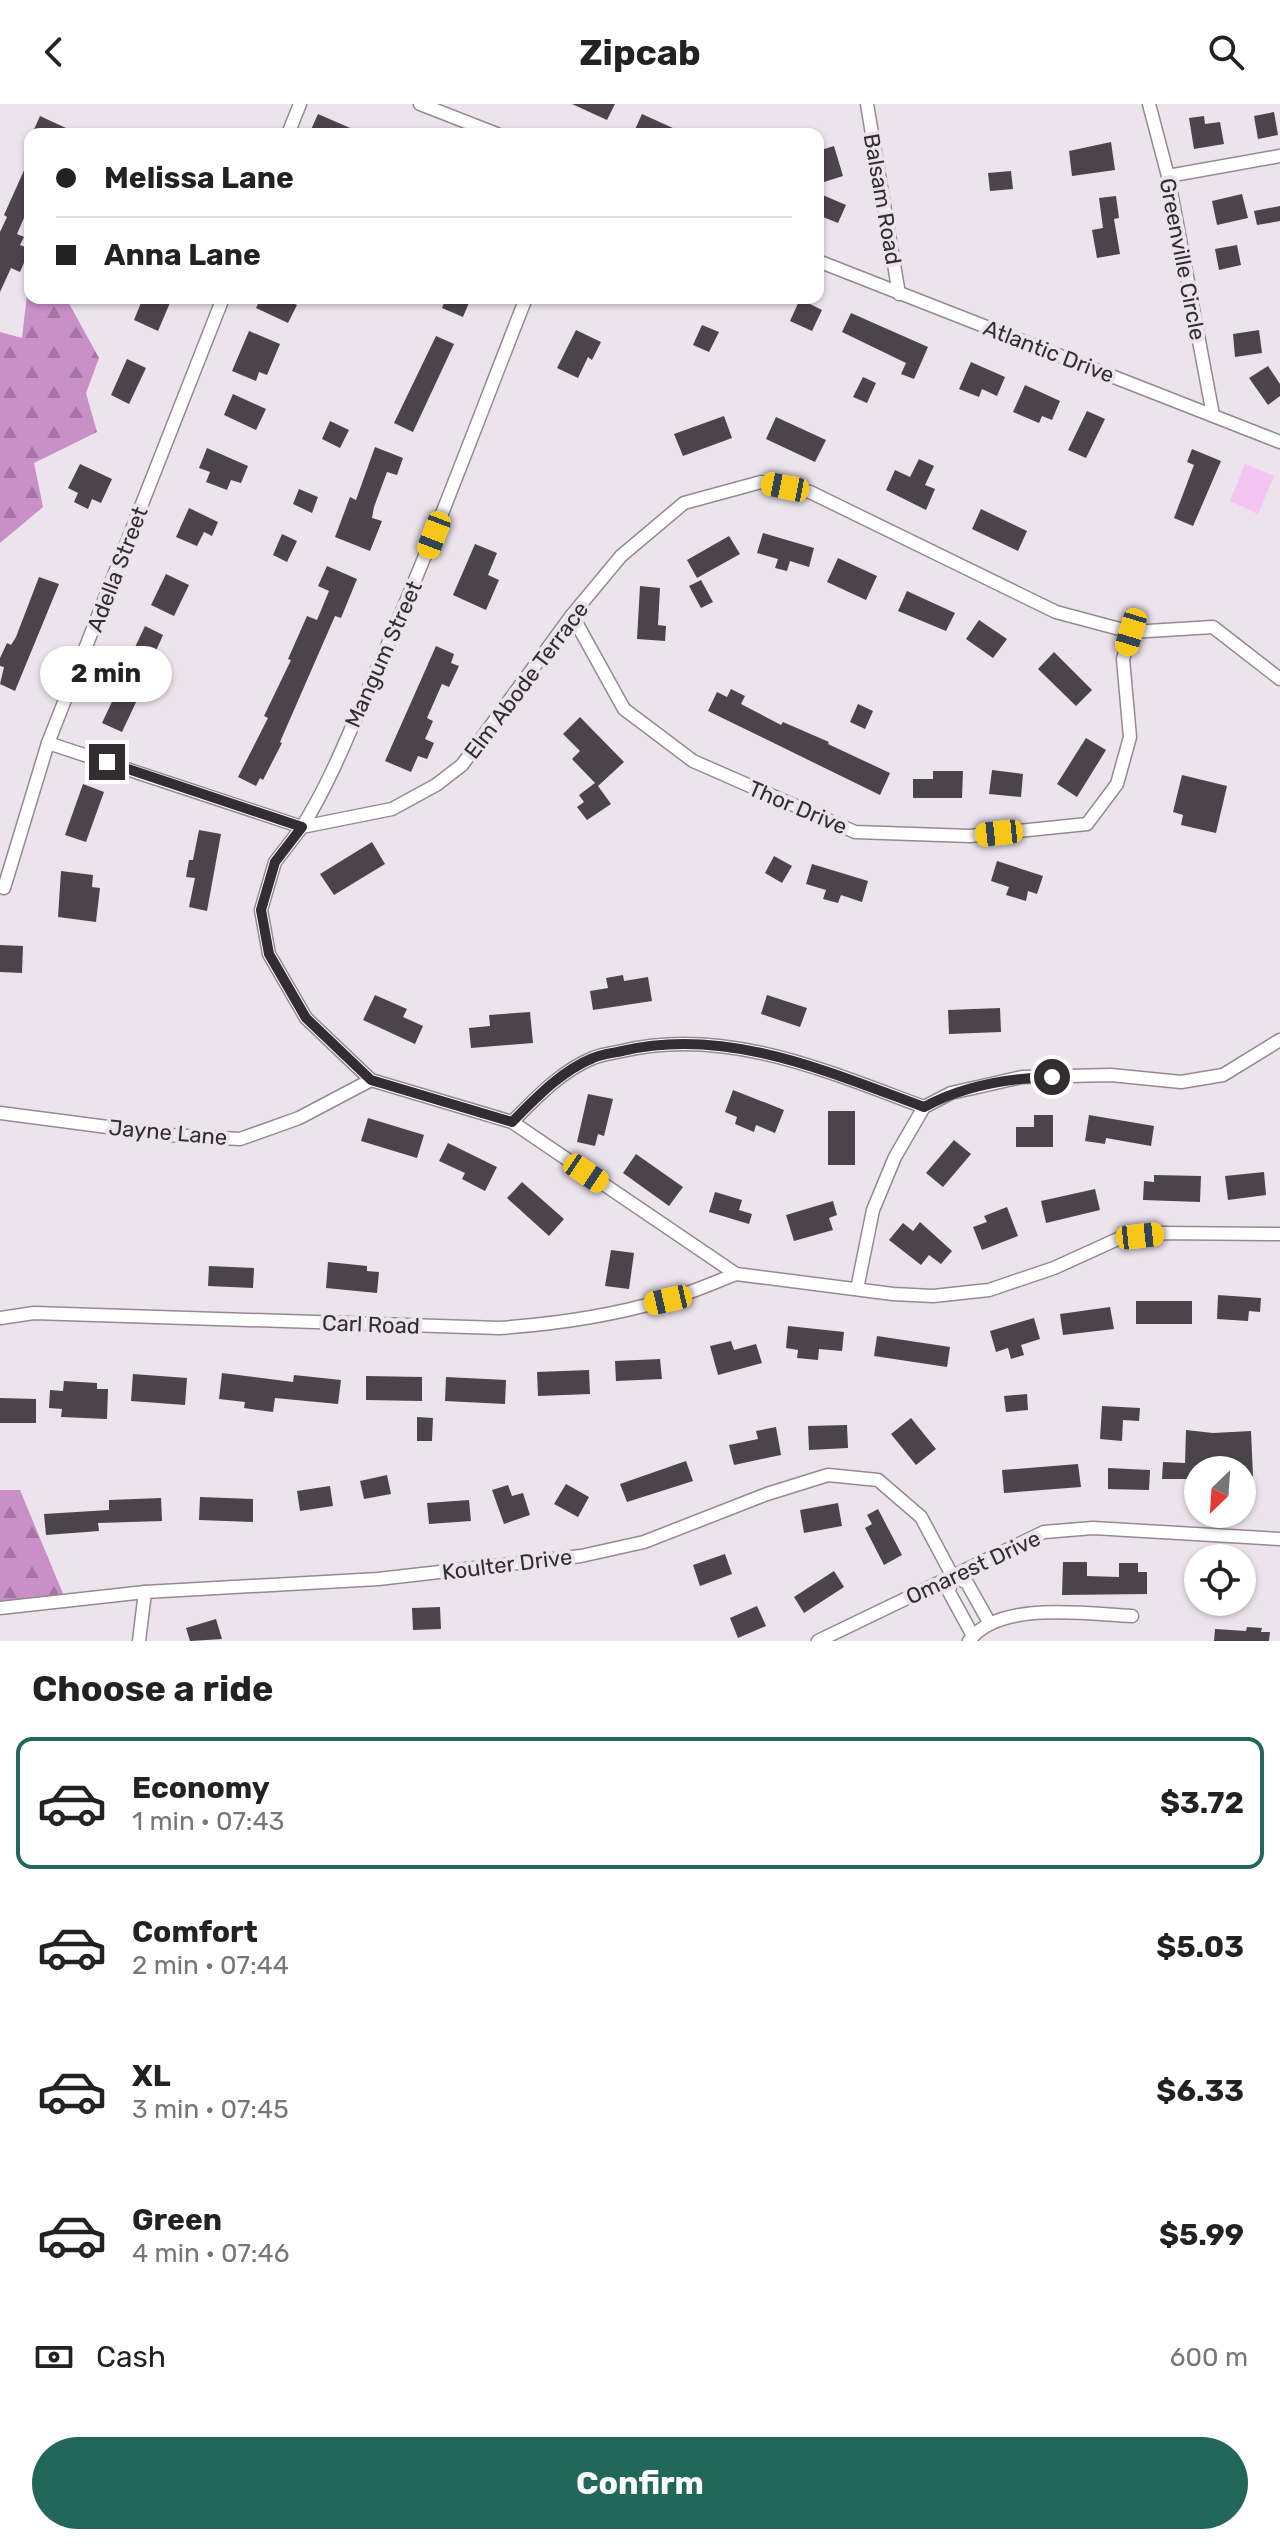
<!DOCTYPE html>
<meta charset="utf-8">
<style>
body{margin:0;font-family:Rubik,sans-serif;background:#f2f2f2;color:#222;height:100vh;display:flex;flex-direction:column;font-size:30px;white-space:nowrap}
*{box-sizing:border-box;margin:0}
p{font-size:26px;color:#767676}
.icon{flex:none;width:44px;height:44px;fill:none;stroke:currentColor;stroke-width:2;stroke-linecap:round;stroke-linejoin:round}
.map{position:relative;height:1537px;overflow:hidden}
.side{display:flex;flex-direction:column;background:#fff;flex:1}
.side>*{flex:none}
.top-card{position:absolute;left:24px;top:24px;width:800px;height:176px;border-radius:16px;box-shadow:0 2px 6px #0004;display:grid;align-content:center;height:176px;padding:0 32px;background:#fff}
.needle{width:52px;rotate:205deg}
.buttons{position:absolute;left:1184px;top:1352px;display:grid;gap:16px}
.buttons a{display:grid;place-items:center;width:72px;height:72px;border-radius:50%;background:#fff;box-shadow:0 2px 6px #0004;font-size:40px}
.end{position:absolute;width:36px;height:36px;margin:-18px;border:10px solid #312d30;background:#fff;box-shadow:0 0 0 4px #fff}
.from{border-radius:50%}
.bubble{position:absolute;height:56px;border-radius:28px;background:#fff;box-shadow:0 2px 6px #0004;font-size:26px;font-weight:700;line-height:56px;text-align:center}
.car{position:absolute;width:24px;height:48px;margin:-24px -12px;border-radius:10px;box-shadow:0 0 6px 2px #0007;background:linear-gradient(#f5c518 24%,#345 0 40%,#f5c518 0 76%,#345 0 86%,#f5c518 0)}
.top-card b{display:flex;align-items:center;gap:28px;height:76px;font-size:30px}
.top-card b+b{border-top:2px solid #e0e0e0}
.top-card i{width:20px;height:20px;background:#222}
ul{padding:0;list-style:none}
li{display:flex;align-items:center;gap:24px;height:132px;margin:0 16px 12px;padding:0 16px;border:4px solid transparent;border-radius:16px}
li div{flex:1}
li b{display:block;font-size:30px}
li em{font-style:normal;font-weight:700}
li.on{border-color:#22685a}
li>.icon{width:72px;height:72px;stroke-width:1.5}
h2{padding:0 32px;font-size:36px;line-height:96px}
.pay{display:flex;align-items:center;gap:20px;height:88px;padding:0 32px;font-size:30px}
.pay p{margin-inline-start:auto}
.cta{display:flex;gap:16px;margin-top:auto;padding:16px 32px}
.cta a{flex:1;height:92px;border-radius:48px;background:#22685a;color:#fff;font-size:32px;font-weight:700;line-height:92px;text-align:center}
header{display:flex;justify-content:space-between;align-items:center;height:104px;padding:0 32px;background:#fff;font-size:36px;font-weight:700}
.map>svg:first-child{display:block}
.grass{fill:#f4c4f2}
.forest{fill:url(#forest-firs)}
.building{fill:#4c444b}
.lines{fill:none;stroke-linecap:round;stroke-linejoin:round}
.street-casing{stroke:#948a93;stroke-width:15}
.street{stroke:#fff;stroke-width:12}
.route{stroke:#312d30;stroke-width:10}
.labels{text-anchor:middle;stroke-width:8;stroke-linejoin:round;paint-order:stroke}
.street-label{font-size:22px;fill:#312d30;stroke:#ede3ec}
</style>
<header><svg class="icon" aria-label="back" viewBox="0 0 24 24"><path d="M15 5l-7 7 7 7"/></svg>Zipcab<svg class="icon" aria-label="search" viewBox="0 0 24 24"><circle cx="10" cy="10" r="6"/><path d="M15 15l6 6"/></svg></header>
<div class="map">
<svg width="1280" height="1537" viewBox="0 0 1280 1537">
<defs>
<pattern id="forest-firs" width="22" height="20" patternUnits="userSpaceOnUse" patternTransform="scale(2)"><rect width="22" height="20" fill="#c98fc7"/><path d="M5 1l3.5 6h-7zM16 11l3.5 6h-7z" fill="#a475a2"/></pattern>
</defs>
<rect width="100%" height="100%" fill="#ede3ec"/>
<polygon class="grass" points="1245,360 1274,372 1258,410 1230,397"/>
<g class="forest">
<polygon points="30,164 30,194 66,194 99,254 86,289 97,328 34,359 43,403 0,439 0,228 22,234"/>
<polygon points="0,1386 20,1386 66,1497 0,1504"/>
</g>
<g class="building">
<polygon points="572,0 615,0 607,16"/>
<polygon points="1274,8 1278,31 1258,35 1254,12"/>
<polygon points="318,10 364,30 309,30"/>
<polygon points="642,10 686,30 633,30"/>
<polygon points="40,12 79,30 32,30"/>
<polygon points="1204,12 1205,20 1220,18 1224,40 1194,45 1189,14"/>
<polygon points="1111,38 1115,66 1072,72 1069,47"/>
<polygon points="834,42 843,72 821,79 818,68 818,47"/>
<polygon points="30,53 30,100 17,130 24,133 20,141 30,145 20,168 11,164 0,188 0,128 7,113 4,111"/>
<polygon points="1011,67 1013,85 990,87 988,69"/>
<polygon points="818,89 846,101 838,119 818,111"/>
<polygon points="1242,90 1248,114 1217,121 1212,97"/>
<polygon points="1116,92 1119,114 1114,115 1120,150 1097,154 1092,126 1103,124 1099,94"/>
<polygon points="1280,102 1280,117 1257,121 1254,107"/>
<polygon points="1237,141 1241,161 1219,166 1215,145"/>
<polygon points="143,194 172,194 158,227 134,216"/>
<polygon points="261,194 282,194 297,201 288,219 256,204"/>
<polygon points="446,194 471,194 463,213 442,204"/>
<polygon points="800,195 822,206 812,227 790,217"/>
<polygon points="851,209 928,243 914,275 901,270 906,259 842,228"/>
<polygon points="702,221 719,228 709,248 693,241"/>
<polygon points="576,226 601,238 592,256 588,253 578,274 557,264"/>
<polygon points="1259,226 1262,249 1235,253 1233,230"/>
<polygon points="249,227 280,240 267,271 259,268 256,277 232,267"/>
<polygon points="436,232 454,240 413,328 394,319"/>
<polygon points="127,255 146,264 129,300 111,291"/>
<polygon points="971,258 1005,273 997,292 982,285 979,293 959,285"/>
<polygon points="1268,262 1280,280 1280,292 1268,301 1249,274"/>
<polygon points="863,273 876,279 867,299 853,293"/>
<polygon points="1025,281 1060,297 1052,316 1042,312 1039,319 1013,308"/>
<polygon points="233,290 266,305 256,326 224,311"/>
<polygon points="1087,307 1105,315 1086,354 1068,346"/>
<polygon points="724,312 732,334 683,352 674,330"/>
<polygon points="776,313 826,336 815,358 766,335"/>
<polygon points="330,317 349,326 340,344 322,335"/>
<polygon points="375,343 403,354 397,371 387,368 374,403 372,414 382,417 370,447 335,433 350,393 356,396"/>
<polygon points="207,344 248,362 241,379 231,376 227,386 206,378 210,368 199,364"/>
<polygon points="1192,345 1221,357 1193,422 1174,414 1194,361 1187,358"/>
<polygon points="919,355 934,362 925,381 935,385 926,406 886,386 895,366 910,373"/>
<polygon points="80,360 112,375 101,399 92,395 88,405 74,398 78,389 68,384"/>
<polygon points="299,385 318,393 312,409 293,400"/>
<polygon points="189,404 218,418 212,432 204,428 197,442 176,433"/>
<polygon points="981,405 1027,427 1018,447 972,425"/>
<polygon points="763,429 814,444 809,463 790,457 787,467 775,464 778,455 757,449"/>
<polygon points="282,430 297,437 287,458 273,451"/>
<polygon points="729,432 740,450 697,474 687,456"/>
<polygon points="475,440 497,449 488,471 499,476 486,506 453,491"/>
<polygon points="838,454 877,472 866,496 827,478"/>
<polygon points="327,462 357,475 341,514 335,512 280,638 282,639 263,676 260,674 256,682 238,673 268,614 264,612 291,556 288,555 307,512 317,516 329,487 318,482"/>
<polygon points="166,470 189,481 174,512 151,501"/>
<polygon points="39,473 59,480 15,587 0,580 4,563 0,562 0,554 7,539 11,541 16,533"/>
<polygon points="701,476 713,498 701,504 689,482"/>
<polygon points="640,482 660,484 658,521 666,522 665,537 637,535"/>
<polygon points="907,487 955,509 946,527 898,507"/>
<polygon points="979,516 1007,535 993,554 966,535"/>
<polygon points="145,522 163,531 148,565 129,556"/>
<polygon points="436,542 454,550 451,559 459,562 449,583 442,580 427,614 433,617 425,635 434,639 427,655 418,652 411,668 385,657"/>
<polygon points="1054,548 1092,586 1076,602 1038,565"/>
<polygon points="731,585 745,592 741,600 781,621 783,618 829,638 828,640 890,669 880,691 708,607 717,588 727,593"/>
<polygon points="117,587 137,596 122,628 102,619"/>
<polygon points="858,600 873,607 865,625 850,618"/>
<polygon points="580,613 624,658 598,682 611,700 587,716 577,703 584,698 579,691 595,679 572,655 580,647 563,630"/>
<polygon points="1086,634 1106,646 1077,693 1057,680"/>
<polygon points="992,666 1023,670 1021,693 989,690"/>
<polygon points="933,667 963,667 962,694 913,694 913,675 933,675"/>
<polygon points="1182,671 1227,682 1216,729 1181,721 1183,711 1173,708"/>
<polygon points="83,680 104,688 86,738 65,731"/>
<polygon points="199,726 221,730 207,807 189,803 195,774 186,773 189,756 193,756"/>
<polygon points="372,738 385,760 334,791 320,770"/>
<polygon points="774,752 792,762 782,779 765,769"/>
<polygon points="997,757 1043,772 1037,790 1028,787 1026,797 1006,791 1009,783 991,777"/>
<polygon points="812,760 868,777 862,798 841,791 838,799 823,795 826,786 806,780"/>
<polygon points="61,767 93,771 92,783 100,784 96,818 58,813"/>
<polygon points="0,841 23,842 22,869 0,868"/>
<polygon points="623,871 624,877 648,873 652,897 593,906 590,887 608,884 606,874"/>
<polygon points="375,891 407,905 403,913 423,922 415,940 363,916"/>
<polygon points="767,891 807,904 800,923 761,910"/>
<polygon points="1000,904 1001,928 949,930 948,906"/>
<polygon points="530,908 533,939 471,944 469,924 490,922 489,911"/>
<polygon points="733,986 784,1006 775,1029 756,1021 754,1028 735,1020 737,1013 725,1008"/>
<polygon points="588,990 613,995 604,1032 598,1030 595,1042 577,1038"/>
<rect x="828" y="1007" width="27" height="54"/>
<polygon points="1034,1011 1053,1011 1053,1043 1016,1043 1016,1023 1034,1023"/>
<polygon points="1089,1011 1154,1022 1151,1042 1106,1034 1105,1040 1085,1037"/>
<polygon points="368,1014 424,1031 417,1054 361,1037"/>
<polygon points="954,1036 971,1050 943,1083 926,1069"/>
<polygon points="448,1039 497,1063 485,1087 462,1075 465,1069 439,1057"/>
<polygon points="636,1050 683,1083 669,1102 623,1069"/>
<polygon points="1264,1068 1266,1091 1228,1096 1225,1072"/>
<polygon points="1154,1071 1201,1072 1200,1098 1143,1096 1144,1077 1154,1078"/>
<polygon points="522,1078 564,1115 549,1132 507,1094"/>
<polygon points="1095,1085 1100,1106 1046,1119 1041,1097"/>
<polygon points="715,1088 742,1096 739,1106 752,1110 749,1120 709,1108"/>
<polygon points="833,1097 837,1111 829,1114 833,1126 794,1137 786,1111"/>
<polygon points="1007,1103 1018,1132 982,1146 973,1123 987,1118 984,1112"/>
<polygon points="920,1118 952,1147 941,1160 929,1151 921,1161 889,1136 903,1119 913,1127"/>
<polygon points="611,1146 634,1149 629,1185 605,1182"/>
<polygon points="328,1158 367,1162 367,1167 379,1168 377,1189 326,1184"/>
<polygon points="209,1162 254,1164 253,1184 208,1182"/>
<polygon points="1218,1191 1261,1194 1260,1208 1249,1207 1248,1217 1217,1215"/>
<rect x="1136" y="1197" width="56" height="23"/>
<polygon points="1110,1203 1114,1225 1063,1231 1060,1210"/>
<polygon points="1034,1214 1040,1235 1021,1241 1024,1251 1011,1255 1008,1244 996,1248 990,1227"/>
<polygon points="788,1222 844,1228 842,1247 819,1245 818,1256 797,1254 798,1246 786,1244"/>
<polygon points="877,1232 950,1243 947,1263 874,1252"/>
<polygon points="731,1237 734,1246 756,1240 762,1259 718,1271 710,1242"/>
<polygon points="660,1255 662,1275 616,1277 615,1257"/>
<polygon points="589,1266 590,1290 538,1292 537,1268"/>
<polygon points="222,1269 293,1278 294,1271 341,1276 338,1300 275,1294 273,1308 244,1304 245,1298 219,1295"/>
<polygon points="133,1270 187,1274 185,1301 131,1297"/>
<polygon points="366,1272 422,1273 422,1297 366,1296"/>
<polygon points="446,1273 506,1276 505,1300 445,1297"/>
<polygon points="64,1277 97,1279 97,1285 108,1285 107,1315 61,1313 62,1305 49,1304 50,1286 63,1287"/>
<polygon points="1027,1290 1028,1306 1006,1308 1004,1292"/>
<polygon points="0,1294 36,1295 36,1319 0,1319"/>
<polygon points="1102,1302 1140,1304 1139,1317 1123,1316 1122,1337 1100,1335"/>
<polygon points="417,1313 433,1314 432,1337 417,1337"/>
<polygon points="911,1314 936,1345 916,1361 891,1330"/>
<polygon points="847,1321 848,1344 809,1346 808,1322"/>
<polygon points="776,1323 781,1351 734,1361 729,1341 758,1335 756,1327"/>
<polygon points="1186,1326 1213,1329 1251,1327 1253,1372 1242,1372 1242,1366 1198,1366 1198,1375 1162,1375 1163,1358 1185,1359"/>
<polygon points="686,1357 693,1377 627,1398 620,1380"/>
<polygon points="1078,1360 1081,1383 1004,1389 1002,1366"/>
<polygon points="1108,1364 1150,1366 1149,1386 1108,1385"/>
<polygon points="387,1371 391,1390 364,1395 360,1377"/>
<polygon points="566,1380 589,1393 578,1413 554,1400"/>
<polygon points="508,1381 512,1392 523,1389 530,1411 504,1420 492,1386"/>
<polygon points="330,1382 333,1402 300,1407 297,1387"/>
<polygon points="200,1393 253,1395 253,1418 199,1416"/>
<polygon points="161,1394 162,1417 98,1419 99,1427 46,1431 44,1410 109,1406 109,1396"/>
<polygon points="469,1396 471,1417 429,1420 427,1399"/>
<polygon points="838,1399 842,1422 804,1429 800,1406"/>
<polygon points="878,1405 902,1451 884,1461 865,1424 872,1420 867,1411"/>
<polygon points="725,1450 732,1470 700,1482 693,1461"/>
<polygon points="1063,1458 1087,1458 1087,1472 1119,1473 1119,1459 1138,1459 1138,1468 1147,1468 1147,1490 1062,1491"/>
<polygon points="834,1467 844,1483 804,1509 794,1493"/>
<polygon points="757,1502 766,1522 738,1534 730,1514"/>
<polygon points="440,1503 441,1525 413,1526 412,1504"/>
<polygon points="216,1515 222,1535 190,1537 186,1524"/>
<polygon points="1247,1523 1262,1524 1261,1528 1270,1528 1269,1537 1214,1537 1215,1525 1246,1527"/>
</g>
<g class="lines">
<g class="street-casing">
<g id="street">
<polyline points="420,0 497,30"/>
<polyline points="867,0 899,190"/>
<polyline points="1149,0 1168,72 1213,311"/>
<polyline points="288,30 300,0"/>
<polyline points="1168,72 1280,52"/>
<polyline points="818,157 1280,338"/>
<polyline points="572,511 624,605 693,657 855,728 970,732 1087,720 1117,680 1130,633 1123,555 1131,528"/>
<polyline points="1280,575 1213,523 1131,528 1056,508 810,388 761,378 684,399 621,452 572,511 462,661 436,681 392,705 302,723 275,758 261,806 269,850 306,914 371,976 512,1018 736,1170 893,1190 933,1192 989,1186 1054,1164 1120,1134 1159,1129 1280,1130"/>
<path d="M 48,639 L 302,723 C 331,677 351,624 373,574 C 429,449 476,321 526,194"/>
<polyline points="4,784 48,639 223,194"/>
<polyline points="0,1009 169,1031 240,1035 299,1014 371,976"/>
<path d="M 512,1018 C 536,994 561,967 593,954 C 602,950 613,949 622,947 C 726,922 829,968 924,1003"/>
<polyline points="857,1185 873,1106 895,1053 924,1003 951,989 1022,973 1111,971 1181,978 1223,971 1280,936"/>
<path d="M 0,1214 L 34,1209 L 499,1224 C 556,1220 611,1212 665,1196 C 689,1190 713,1179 736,1170"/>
<polyline points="952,1471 949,1488 973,1532"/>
<polyline points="952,1471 967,1479 989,1518"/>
<polyline points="0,1504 145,1488 378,1475 581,1452 644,1438 767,1390 828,1371 878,1376 921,1413 952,1471"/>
<polyline points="139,1537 145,1488"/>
<polyline points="818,1537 1044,1428 1093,1424 1280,1435"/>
<path d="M 969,1537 C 999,1496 1086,1510 1132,1512"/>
</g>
</g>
<use href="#street" class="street"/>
</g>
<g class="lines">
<path class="route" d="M 107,658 L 302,723 L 275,758 L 261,806 L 269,850 L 306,914 L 371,976 L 512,1018 C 536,994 561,967 593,954 C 602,950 613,949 622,947 C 726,922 829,968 924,1003 C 963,982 1007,974 1052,973"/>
</g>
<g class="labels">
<g class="street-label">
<text transform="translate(883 95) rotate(80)" y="8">Balsam Road</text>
<text transform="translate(1183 155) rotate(79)" y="8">Greenville Circle</text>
<text transform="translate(1049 247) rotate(21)" y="8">Atlantic Drive</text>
<text transform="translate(117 465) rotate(-69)" y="8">Adella Street</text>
<text transform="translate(383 550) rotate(-66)" y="8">Mangum Street</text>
<text transform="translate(526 576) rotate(-53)" y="8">Elm Abode Terrace</text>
<text transform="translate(798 703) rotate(23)" y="8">Thor Drive</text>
<text transform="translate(168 1028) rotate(5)" y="8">Jayne Lane</text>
<text transform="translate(371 1220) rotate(2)" y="8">Carl Road</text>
<text transform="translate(507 1460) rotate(-7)" y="8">Koulter Drive</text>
<text transform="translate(973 1463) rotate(-25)" y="8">Omarest Drive</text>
</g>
</g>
</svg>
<div class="buttons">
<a><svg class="needle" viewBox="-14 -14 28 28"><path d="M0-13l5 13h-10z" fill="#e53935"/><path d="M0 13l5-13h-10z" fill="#767676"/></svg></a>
<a><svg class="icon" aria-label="locate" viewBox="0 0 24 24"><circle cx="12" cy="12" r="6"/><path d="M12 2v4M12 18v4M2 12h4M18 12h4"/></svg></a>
</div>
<i class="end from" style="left:1052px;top:973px"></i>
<i class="end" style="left:107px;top:658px"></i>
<div class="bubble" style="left:40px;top:542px;width:132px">2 min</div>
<i class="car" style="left:785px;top:383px;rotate:281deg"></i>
<i class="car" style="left:434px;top:431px;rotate:201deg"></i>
<i class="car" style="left:1131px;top:528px;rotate:197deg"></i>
<i class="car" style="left:999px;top:729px;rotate:264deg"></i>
<i class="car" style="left:586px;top:1069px;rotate:124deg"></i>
<i class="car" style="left:1140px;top:1132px;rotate:84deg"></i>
<i class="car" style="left:668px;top:1196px;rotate:257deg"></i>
<div class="top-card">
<b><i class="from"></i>Melissa Lane</b>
<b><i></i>Anna Lane</b>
</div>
</div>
<section class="side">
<h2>Choose a ride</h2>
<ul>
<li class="on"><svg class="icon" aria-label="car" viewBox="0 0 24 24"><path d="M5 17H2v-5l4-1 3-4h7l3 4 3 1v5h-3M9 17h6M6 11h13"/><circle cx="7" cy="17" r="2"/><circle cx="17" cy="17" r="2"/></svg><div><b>Economy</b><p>1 min · 07:43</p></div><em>$3.72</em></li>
<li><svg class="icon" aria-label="car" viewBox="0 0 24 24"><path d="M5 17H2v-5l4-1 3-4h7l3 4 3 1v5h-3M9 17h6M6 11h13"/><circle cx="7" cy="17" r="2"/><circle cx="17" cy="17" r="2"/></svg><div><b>Comfort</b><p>2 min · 07:44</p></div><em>$5.03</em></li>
<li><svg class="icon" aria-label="car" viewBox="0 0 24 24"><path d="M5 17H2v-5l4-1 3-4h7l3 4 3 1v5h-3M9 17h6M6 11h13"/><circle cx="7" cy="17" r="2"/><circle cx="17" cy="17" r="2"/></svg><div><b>XL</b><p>3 min · 07:45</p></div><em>$6.33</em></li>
<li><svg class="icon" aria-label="car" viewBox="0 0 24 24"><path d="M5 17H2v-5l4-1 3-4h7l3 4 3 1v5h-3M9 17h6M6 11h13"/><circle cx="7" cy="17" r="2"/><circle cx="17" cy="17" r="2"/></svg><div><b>Green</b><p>4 min · 07:46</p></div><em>$5.99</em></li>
</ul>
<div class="pay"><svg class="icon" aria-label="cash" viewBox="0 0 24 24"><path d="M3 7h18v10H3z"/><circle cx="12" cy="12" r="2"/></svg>Cash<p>600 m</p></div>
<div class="cta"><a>Confirm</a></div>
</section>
